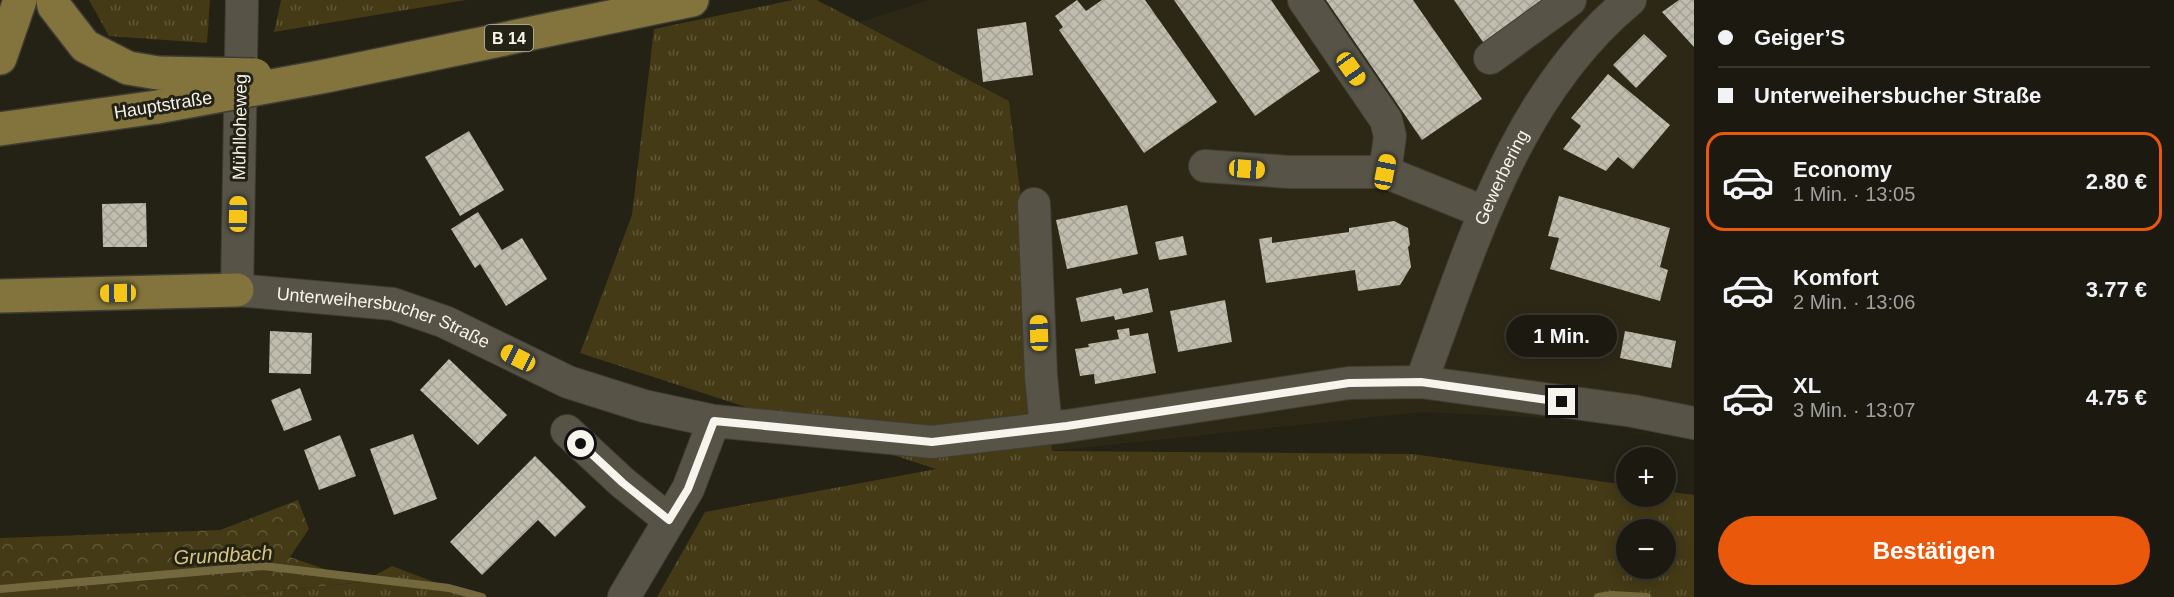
<!DOCTYPE html>
<html lang="de">
<meta charset="utf-8">
<style>
body{margin:0;font-family:Helvetica,sans-serif;background:#28261e;color:#f1f3f6;height:100vh;display:flex;flex-direction:column;font-size:22px;white-space:nowrap}
*{box-sizing:border-box;margin:0}
p{font-size:20px;color:#a0a09f}
.icon{flex:none;width:33px;height:33px;fill:none;stroke:currentColor;stroke-width:2;stroke-linecap:round;stroke-linejoin:round}
.map{position:relative;flex:1;overflow:hidden}
.panel{display:flex;flex-direction:column;background:#1b1910;width:480px}
.panel>*{flex:none}
.banner{display:grid;align-content:center;height:132px;padding:0 24px;background:#1b1910}
.controls{position:absolute;left:1616px;top:447px;display:grid;gap:12px}
.controls a{display:grid;place-items:center;width:60px;height:60px;border-radius:50%;background:#1b1910;box-shadow:0 3px 15px #0003,0 0 0 2px #393830;font-size:30px}
.end{position:absolute;width:27px;height:27px;margin:-14px;border:8px solid #f6f4ec;background:#111;box-shadow:0 0 0 3px #111}
.from{border-radius:50%}
.bubble{position:absolute;height:42px;border-radius:21px;background:#1b1910;box-shadow:0 3px 15px #0003,0 0 0 2px #393830;font-size:20px;font-weight:800;line-height:42px;text-align:center}
.car{position:absolute;width:18px;height:36px;margin:-18px -9px;border-radius:8px;box-shadow:0 0 4px 2px #0007;background:linear-gradient(#f5c518 24%,#345 0 40%,#f5c518 0 76%,#345 0 86%,#f5c518 0)}
.banner b{display:flex;align-items:center;gap:21px;height:57px;font-size:22px}
.banner b+b{border-top:2px solid #393830}
.banner i{width:15px;height:15px;background:#f1f3f6}
ul{padding:0;list-style:none}
li{display:flex;align-items:center;gap:18px;height:99px;margin:0 12px 9px;padding:0 12px;border:3px solid transparent;border-radius:18px}
li div{flex:1}
li b{display:block;font-size:22px}
li em{font-style:normal;font-weight:800}
li.selected{border-color:#ea580c}
li>.icon{width:54px;height:54px;stroke-width:1.5}
.primary-button{display:flex;gap:12px;margin-top:auto;padding:12px 24px}
.primary-button a{flex:1;height:69px;border-radius:36px;background:#ea580c;color:#fff;font-size:24px;font-weight:800;line-height:69px;text-align:center}
main{display:flex;flex:1;min-height:0}
.map>svg:first-child{display:block}
.built{fill:#2d2816}
.grass{fill:url(#grass-tufts);fill-rule:evenodd}
.forest{fill:url(#forest-crowns)}
.lines{fill:none;stroke-linecap:round;stroke-linejoin:round}
.stream{stroke:#74683e;stroke-width:8}
.building{fill:url(#building-cross-hatch)}
.minor-casing{stroke:#403d35;stroke-width:34}
.major-casing{stroke:#403d35;stroke-width:36}
.minor{stroke:#575447;stroke-width:32}
.major{stroke:#82743c;stroke-width:33}
.major-bridge-casing{stroke:#403d35;stroke-width:36;stroke-linecap:butt}
.major-bridge{stroke:#82743c;stroke-width:33}
.route{stroke:#f6f4ec;stroke-width:8}
.labels{text-anchor:middle;stroke-width:6;stroke-linejoin:round;paint-order:stroke}
.shield{fill:#242115;stroke:#b7b5ac;stroke-width:1.5}
.shield-label{font-size:16px;font-weight:bold;fill:#f6f4ec}
.street-label{font-size:18px;fill:#f6f4ec;stroke:#242115}
.water-label{font-size:20px;font-style:italic;fill:#d8c680;stroke:#242115}
</style>
<main>
<div class="map">
<svg width="1694" height="597" viewBox="0 0 1694 597">
<defs>
<pattern id="grass-tufts" width="24" height="20" patternUnits="userSpaceOnUse" patternTransform="scale(1.5)"><rect width="24" height="20" fill="#443a16"/><path d="M3 7l-1-3M5 7V3M7 7l1-3M15 17l-1-3M17 17v-4M19 17l1-3" fill="none" stroke="#605738"/></pattern>
<pattern id="forest-crowns" width="20" height="18" patternUnits="userSpaceOnUse" patternTransform="scale(1.5)"><rect width="20" height="18" fill="#443a16"/><path d="M2 6a3 3 0 1 1 6 0M12 15a3 3 0 1 1 6 0" fill="none" stroke="#605738"/></pattern>
<pattern id="building-cross-hatch" width="8" height="8" patternUnits="userSpaceOnUse" patternTransform="scale(1.5)"><rect width="8" height="8" fill="#c1bdae"/><path d="M0 0l8 8M0 8l8-8" fill="none" stroke="#a3a094"/></pattern>
</defs>
<rect width="100%" height="100%" fill="#242115"/>
<polygon class="built" points="929,0 1694,0 1694,425 1422,412 1052,451 1009,101 860,22"/>
<g class="grass">
<polygon points="89,0 210,0 207,43 109,36"/>
<polygon points="281,0 466,0 274,32"/>
<path d="M 793,0 L 817,0 L 1009,101 L 1052,451 L 1413,454 L 1626,485 L 1626,496 L 1665,496 L 1665,491 L 1694,495 L 1694,597 L 657,597 L 705,512 L 936,469 L 580,353 L 632,215 L 654,29 ZM 1626,530 L 1665,530 L 1665,568 L 1626,568 Z"/>
<polygon points="392,566 474,597 225,597 362,582"/>
</g>
<polygon class="forest" points="298,500 309,529 290,557 362,582 225,597 0,597 0,538 220,530"/>
<g class="lines">
<g class="stream">
<polyline points="0,589 263,566 449,588 482,597"/>
<polyline points="1598,597 1612,595 1647,597"/>
</g>
</g>
<g class="building">
<polygon points="1077,0 1086,11 1102,0 1145,0 1217,102 1144,153 1059,30 1063,27 1055,16"/>
<polygon points="1174,0 1271,0 1320,71 1255,116"/>
<polygon points="1326,0 1413,0 1482,99 1422,140"/>
<polygon points="1454,0 1550,0 1485,45"/>
<polygon points="1679,0 1694,0 1694,47 1662,12"/>
<polygon points="1026,22 1033,75 983,82 977,29"/>
<polygon points="1644,34 1667,56 1636,88 1613,65"/>
<polygon points="1608,74 1670,125 1633,169 1618,157 1606,171 1563,149 1581,126 1571,118"/>
<polygon points="469,131 504,190 460,216 425,157"/>
<polygon points="1559,196 1670,228 1660,267 1668,270 1660,301 1550,269 1559,238 1548,236"/>
<polygon points="146,203 147,247 103,247 102,204"/>
<polygon points="1127,205 1138,254 1067,269 1056,220"/>
<polygon points="478,212 502,250 522,238 547,279 506,306 480,264 475,268 451,229"/>
<polygon points="1394,221 1408,228 1410,245 1408,247 1411,267 1400,285 1358,291 1355,270 1266,283 1259,239 1272,237 1272,243 1349,232 1349,228"/>
<polygon points="1183,236 1187,255 1159,260 1155,242"/>
<polygon points="1121,288 1123,294 1148,288 1153,312 1115,320 1114,316 1081,322 1076,298"/>
<polygon points="1225,300 1232,342 1178,352 1170,311"/>
<polygon points="1129,328 1130,336 1148,333 1156,373 1095,384 1094,374 1080,376 1075,349 1089,347 1088,344 1119,339 1117,330"/>
<polygon points="270,331 312,333 311,374 269,373"/>
<polygon points="1625,331 1676,341 1671,368 1620,358"/>
<polygon points="449,359 507,415 478,445 420,390"/>
<polygon points="300,388 312,420 284,431 271,400"/>
<polygon points="413,434 437,499 394,515 370,449"/>
<polygon points="340,435 356,476 319,490 304,450"/>
<polygon points="535,456 586,507 555,537 538,520 482,575 450,542"/>
</g>
<g class="lines">
<g class="minor-casing">
<g id="minor">
<path id="s1" d="M 242,0 L 237,290 L 393,304 L 445,322 L 568,382 L 644,406 L 714,421 L 932,442 L 1067,426 L 1349,383 L 1421,382 L 1633,411 L 1694,423"/>
<polyline points="1304,0 1386,120 1390,136 1385,172"/>
<polyline points="1490,58 1570,0"/>
<polyline points="1205,166 1289,172 1385,172 1484,212"/>
<polyline points="1034,204 1041,376 1046,428"/>
<path id="s2" d="M 1421,382 C 1472,246 1514,96 1630,0"/>
<polyline points="567,431 623,483 669,520"/>
<polyline points="624,597 688,489 714,421"/>
</g>
</g>
<g class="major-casing">
<g id="major">
<polyline points="53,0 54,6 85,46 128,68 158,73"/>
<polyline points="0,58 20,0"/>
<polyline points="326,76 692,0"/>
<polyline points="0,129 157,107"/>
<polyline points="0,296 237,290"/>
</g>
</g>
<use href="#minor" class="minor"/>
<use href="#major" class="major"/>
<g class="major-bridge-casing">
<g id="major-bridge">
<polyline points="158,73 255,75"/>
<polyline points="157,107 326,76"/>
</g>
</g>
<use href="#major-bridge" class="major-bridge"/>
</g>
<g class="lines">
<polyline class="route" points="581,444 623,483 669,520 688,489 714,421 932,442 1067,426 1349,383 1421,382 1562,402"/>
</g>
<g class="labels">
<rect class="shield" x="485" y="25" width="48" height="26" rx="4.5"/>
<g class="shield-label">
<text x="509" y="44">B 14</text>
</g>
<g class="street-label">
<text transform="translate(163 105) rotate(-9)" y="6">Hauptstraße</text>
<text transform="translate(240 127) rotate(-89)" y="6">Mühlloheweg</text>
<text dy="6" stroke="none"><textPath href="#s2" startOffset="220">Gewerbering</textPath></text>
<text dy="6" stroke="none"><textPath href="#s1" startOffset="440">Unterweihersbucher Straße</textPath></text>
</g>
<g class="water-label">
<text transform="translate(223 555) rotate(-3)" y="7">Grundbach</text>
</g>
</g>
</svg>
<div class="controls">
<a>+</a>
<a>−</a>
</div>
<i class="end from" style="left:581px;top:444px"></i>
<i class="end" style="left:1562px;top:402px"></i>
<div class="bubble" style="left:1506px;top:315px;width:111px">1 Min.</div>
<i class="car" style="left:1351px;top:69px;rotate:145deg"></i>
<i class="car" style="left:1247px;top:169px;rotate:94deg"></i>
<i class="car" style="left:1385px;top:172px;rotate:11deg"></i>
<i class="car" style="left:238px;top:214px;rotate:1deg"></i>
<i class="car" style="left:118px;top:293px;rotate:269deg"></i>
<i class="car" style="left:1039px;top:333px;rotate:358deg"></i>
<i class="car" style="left:518px;top:358px;rotate:297deg"></i>
</div>
<section class="panel">
<div class="banner">
<b><i class="from"></i>Geiger’S</b>
<b><i></i>Unterweihersbucher Straße</b>
</div>
<ul>
<li class="selected"><svg class="icon" aria-label="car" viewBox="0 0 24 24"><path d="M5 17H2v-5l4-1 3-4h7l3 4 3 1v5h-3M9 17h6M6 11h13"/><circle cx="7" cy="17" r="2"/><circle cx="17" cy="17" r="2"/></svg><div><b>Economy</b><p>1 Min. · 13:05</p></div><em>2.80 €</em></li>
<li><svg class="icon" aria-label="car" viewBox="0 0 24 24"><path d="M5 17H2v-5l4-1 3-4h7l3 4 3 1v5h-3M9 17h6M6 11h13"/><circle cx="7" cy="17" r="2"/><circle cx="17" cy="17" r="2"/></svg><div><b>Komfort</b><p>2 Min. · 13:06</p></div><em>3.77 €</em></li>
<li><svg class="icon" aria-label="car" viewBox="0 0 24 24"><path d="M5 17H2v-5l4-1 3-4h7l3 4 3 1v5h-3M9 17h6M6 11h13"/><circle cx="7" cy="17" r="2"/><circle cx="17" cy="17" r="2"/></svg><div><b>XL</b><p>3 Min. · 13:07</p></div><em>4.75 €</em></li>
</ul>
<div class="primary-button"><a>Bestätigen</a></div>
</section>
</main>
